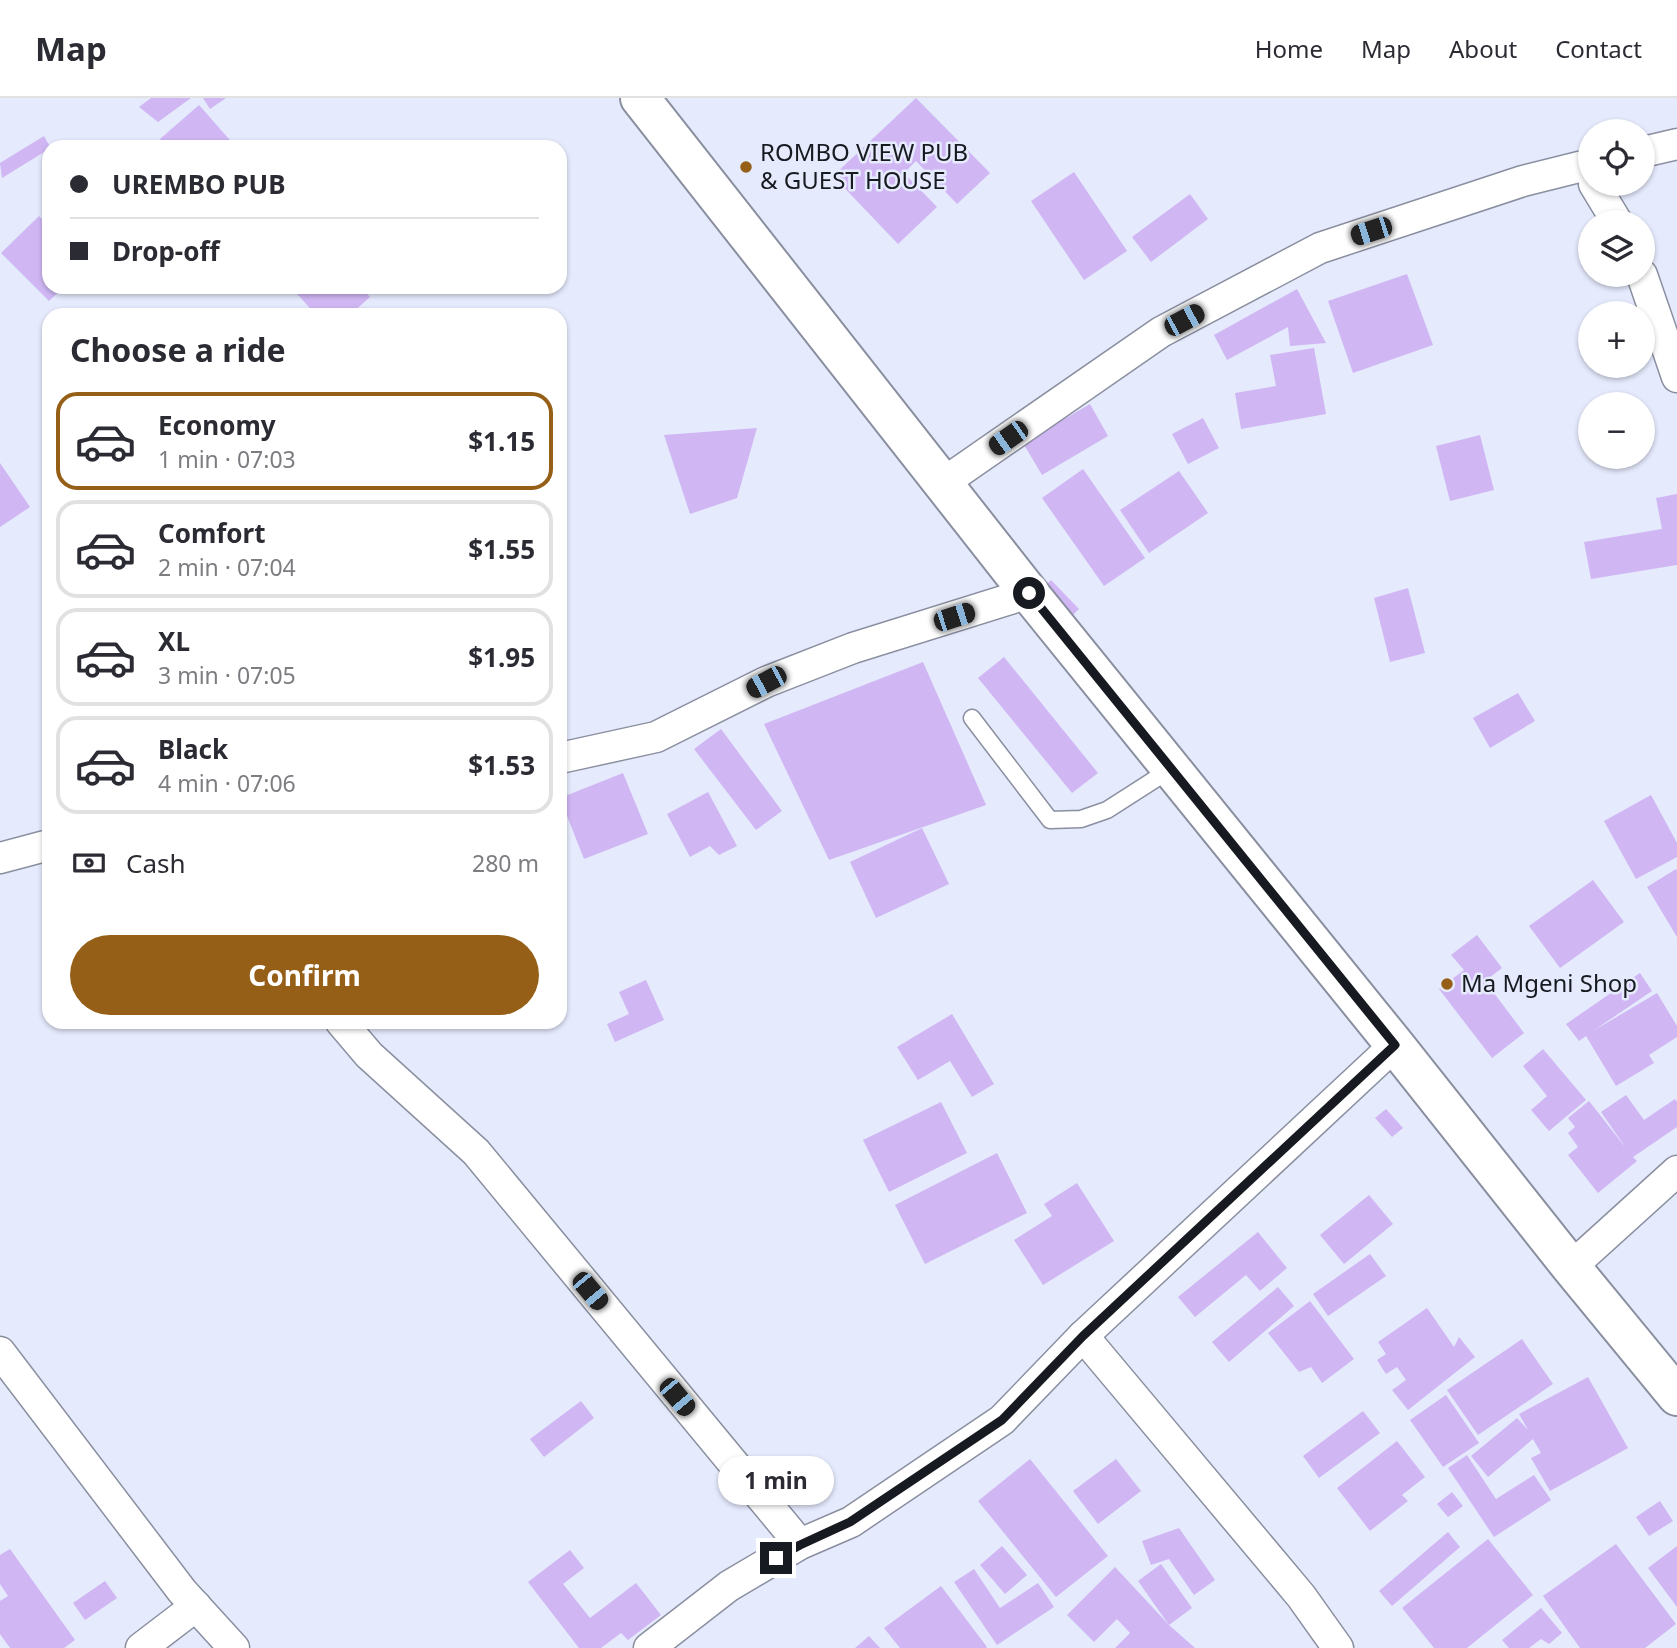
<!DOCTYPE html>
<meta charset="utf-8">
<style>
body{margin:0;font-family:"Noto Sans",sans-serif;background:#f7f7f7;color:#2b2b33;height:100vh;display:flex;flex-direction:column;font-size:26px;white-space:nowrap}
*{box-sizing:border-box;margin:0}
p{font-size:23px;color:#7c7c81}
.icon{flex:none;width:38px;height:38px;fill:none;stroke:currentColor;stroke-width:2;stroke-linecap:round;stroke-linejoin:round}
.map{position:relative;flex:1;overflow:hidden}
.side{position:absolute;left:42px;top:210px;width:525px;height:721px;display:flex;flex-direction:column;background:#fff;border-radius:21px;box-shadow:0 2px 5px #0004}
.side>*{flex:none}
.top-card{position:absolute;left:42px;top:42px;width:525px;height:154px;border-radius:21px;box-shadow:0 2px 5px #0004;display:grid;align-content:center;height:154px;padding:0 28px;background:#fff}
.tools{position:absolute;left:1578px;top:21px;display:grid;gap:14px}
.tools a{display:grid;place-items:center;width:77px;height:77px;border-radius:50%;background:#fff;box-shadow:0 2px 5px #0004;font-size:35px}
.end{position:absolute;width:32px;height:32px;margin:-16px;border:9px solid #181a21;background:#fff;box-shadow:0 0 0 4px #fff}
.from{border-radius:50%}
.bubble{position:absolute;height:49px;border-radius:24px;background:#fff;box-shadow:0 2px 5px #0004;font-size:23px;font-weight:700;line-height:49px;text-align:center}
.car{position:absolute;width:21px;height:42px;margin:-21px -10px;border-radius:9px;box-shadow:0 0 5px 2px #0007;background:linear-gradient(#222 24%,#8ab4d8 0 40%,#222 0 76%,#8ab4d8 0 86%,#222 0)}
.top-card b{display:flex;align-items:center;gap:24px;height:66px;font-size:26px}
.top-card b+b{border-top:2px solid #e1e1e2}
.top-card i{width:18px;height:18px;background:#2b2b33}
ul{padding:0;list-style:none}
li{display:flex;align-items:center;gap:21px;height:98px;margin:0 14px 10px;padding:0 14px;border:4px solid #e1e1e2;border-radius:21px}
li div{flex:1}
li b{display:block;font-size:26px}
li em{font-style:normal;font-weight:700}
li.on{border-color:#965f18}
li>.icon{width:63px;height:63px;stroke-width:1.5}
h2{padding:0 28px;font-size:32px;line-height:84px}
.pay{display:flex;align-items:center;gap:18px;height:77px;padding:0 28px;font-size:26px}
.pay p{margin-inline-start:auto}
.cta{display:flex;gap:14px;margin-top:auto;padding:14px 28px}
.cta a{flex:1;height:80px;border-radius:42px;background:#965f18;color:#fff;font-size:28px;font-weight:700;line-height:80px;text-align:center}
header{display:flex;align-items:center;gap:42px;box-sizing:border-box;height:98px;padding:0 35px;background:#fff;border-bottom:2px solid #e1e1e2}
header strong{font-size:33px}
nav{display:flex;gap:38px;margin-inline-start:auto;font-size:24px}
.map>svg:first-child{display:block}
.building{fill:#d0b7f4}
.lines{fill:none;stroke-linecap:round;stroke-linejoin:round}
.lane-casing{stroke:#8a8fa0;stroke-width:19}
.street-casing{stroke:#8a8fa0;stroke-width:33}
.secondary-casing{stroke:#8a8fa0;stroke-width:42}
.lane{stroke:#fff;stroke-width:16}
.street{stroke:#fff;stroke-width:30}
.secondary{stroke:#fff;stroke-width:38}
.route{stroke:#181a21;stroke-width:9}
.poi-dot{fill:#965f18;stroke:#e5eafd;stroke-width:2.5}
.labels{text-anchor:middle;stroke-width:5;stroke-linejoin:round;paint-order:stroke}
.poi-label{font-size:24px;fill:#181a21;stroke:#e5eafd;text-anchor:start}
</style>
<header>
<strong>Map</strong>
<nav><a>Home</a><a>Map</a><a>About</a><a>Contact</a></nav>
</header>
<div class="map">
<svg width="1677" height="1550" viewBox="0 0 1677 1550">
<rect width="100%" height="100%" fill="#e5eafd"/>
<g class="building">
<polygon points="151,0 191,0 158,24 139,9"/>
<polygon points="203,0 226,0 210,11"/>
<polygon points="916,0 990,75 957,106 916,63 904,75 937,109 898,146 833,78"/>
<polygon points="199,7 236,49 167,49 160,41"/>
<polygon points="44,38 50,49 49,51 2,80 0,65"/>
<polygon points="1074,74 1127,153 1084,182 1031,103"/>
<polygon points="1190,96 1208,121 1151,164 1132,139"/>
<polygon points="39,118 49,128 49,189 64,189 49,203 1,155"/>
<polygon points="1407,176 1433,247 1353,275 1328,203"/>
<polygon points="291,189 361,189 370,199 350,217 316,217"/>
<polygon points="1297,191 1326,245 1290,248 1288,229 1227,262 1214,237"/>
<polygon points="1314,250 1326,316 1241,331 1235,295 1276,288 1270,257"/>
<polygon points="1090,306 1108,338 1042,377 1023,345"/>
<polygon points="1203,320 1219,350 1188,366 1172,336"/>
<polygon points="757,330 737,400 690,416 664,337"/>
<polygon points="1480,337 1494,392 1450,403 1436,348"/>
<polygon points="0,365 30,409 0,429"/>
<polygon points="1083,371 1145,460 1104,488 1042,400"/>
<polygon points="1179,373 1208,415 1149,455 1120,412"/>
<polygon points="1677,396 1677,467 1591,481 1584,444 1662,431 1656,400"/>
<polygon points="1051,482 1079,511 1067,523 1039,494"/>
<polygon points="1408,490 1425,555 1390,564 1374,500"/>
<polygon points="1004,559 1098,675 1072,695 978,580"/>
<polygon points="923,564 986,707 829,762 764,626"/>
<polygon points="1518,595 1535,623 1490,650 1473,620"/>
<polygon points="721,631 782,713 756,732 694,651"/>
<polygon points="623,675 648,736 584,761 560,700"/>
<polygon points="708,694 737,748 719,757 710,748 690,759 667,716"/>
<polygon points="1651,697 1677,745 1677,759 1636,781 1604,723"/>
<polygon points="922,730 949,786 876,820 850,764"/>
<polygon points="1676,771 1677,773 1677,839 1647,789"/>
<polygon points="1593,782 1624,824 1560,870 1529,828"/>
<polygon points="1477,837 1502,870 1485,883 1524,935 1492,960 1439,891 1464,872 1451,857"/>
<polygon points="1640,875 1652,893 1593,933 1657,895 1677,928 1677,939 1649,957 1654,965 1616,988 1586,938 1579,943 1566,926"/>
<polygon points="646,882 664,922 615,944 607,926 629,916 619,894"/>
<polygon points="952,916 994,986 972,999 950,963 918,982 897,949"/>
<polygon points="1543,951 1586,1002 1549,1033 1531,1012 1547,998 1523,968"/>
<polygon points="1626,997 1644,1022 1675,1001 1677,1004 1677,1029 1633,1059 1637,1063 1598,1095 1568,1057 1578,1049 1568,1035 1575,1029 1568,1020 1589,1003 1626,1050 1601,1014"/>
<polygon points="941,1004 967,1055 889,1094 863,1042"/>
<polygon points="1386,1011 1403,1030 1392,1039 1375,1020"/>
<polygon points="997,1055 1027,1115 925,1166 895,1107"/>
<polygon points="1077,1085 1114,1143 1043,1187 1014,1142 1052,1118 1044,1106"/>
<polygon points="1369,1097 1393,1126 1344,1166 1320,1137"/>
<polygon points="1258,1134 1287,1170 1260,1193 1246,1177 1195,1219 1178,1199"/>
<polygon points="1370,1156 1386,1178 1328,1218 1313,1196"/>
<polygon points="1278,1189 1294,1208 1229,1264 1212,1244"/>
<polygon points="1310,1203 1354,1261 1322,1285 1311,1269 1299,1274 1268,1235"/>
<polygon points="1427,1210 1454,1249 1459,1239 1475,1259 1408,1312 1392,1292 1406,1282 1397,1269 1386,1276 1377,1262 1386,1256 1378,1244"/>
<polygon points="1522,1241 1553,1286 1478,1337 1447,1292"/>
<polygon points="1588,1279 1628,1350 1550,1393 1531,1360 1541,1355 1533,1341 1488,1379 1471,1358 1517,1320 1528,1332 1519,1316"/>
<polygon points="1446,1297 1479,1345 1443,1369 1410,1322"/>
<polygon points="581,1303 594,1320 544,1359 530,1341"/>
<polygon points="1363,1313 1380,1335 1319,1380 1303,1358"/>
<polygon points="1397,1343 1425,1379 1402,1397 1408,1403 1370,1433 1337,1390"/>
<polygon points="1467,1357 1496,1401 1534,1377 1551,1402 1494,1439 1448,1370"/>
<polygon points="1030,1361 1108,1458 1056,1499 978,1403"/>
<polygon points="1116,1361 1141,1393 1098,1426 1073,1393"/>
<polygon points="1452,1394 1463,1408 1448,1419 1437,1406"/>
<polygon points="1660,1403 1673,1423 1649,1438 1636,1419"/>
<polygon points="1179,1430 1215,1482 1194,1497 1169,1461 1151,1467 1142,1443"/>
<polygon points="1448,1434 1460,1449 1392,1508 1379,1493"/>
<polygon points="1488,1441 1533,1497 1467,1550 1434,1550 1402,1510"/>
<polygon points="1616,1446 1676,1526 1645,1550 1580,1550 1543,1498"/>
<polygon points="1002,1448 1027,1477 1005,1496 980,1467"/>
<polygon points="1677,1448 1677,1509 1648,1470"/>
<polygon points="10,1451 75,1542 64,1550 10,1550 0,1536 0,1503 8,1498 0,1486 0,1457"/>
<polygon points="570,1452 584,1470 563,1486 590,1520 636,1485 661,1517 628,1542 621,1535 601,1550 579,1550 528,1484"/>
<polygon points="1161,1466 1192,1510 1169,1527 1138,1483"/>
<polygon points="1115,1469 1169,1527 1195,1550 1115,1550 1130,1535 1117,1521 1094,1544 1067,1517"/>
<polygon points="974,1471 1000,1510 1038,1485 1054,1509 997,1547 954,1484"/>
<polygon points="105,1483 117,1500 85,1522 73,1505"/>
<polygon points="941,1488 987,1549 986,1550 900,1550 884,1530"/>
<polygon points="1541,1510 1562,1535 1549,1546 1541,1541 1529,1550 1509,1550 1502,1542"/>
<polygon points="869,1538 880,1550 855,1550"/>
</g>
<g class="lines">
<g class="lane-casing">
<polyline id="lane" points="972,620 1050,722 1081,721 1107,712 1171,671"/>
</g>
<g class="street-casing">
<g id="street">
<polyline points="1643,54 1677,46"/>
<polyline points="1594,86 1617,124"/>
<polyline points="1642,177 1677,279"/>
<polyline points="943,385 1161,234 1320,150 1523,83 1591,66"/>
<polyline points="560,660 656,639 766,584 853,550 1029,495"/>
<polyline points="0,760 49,747"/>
<polyline points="341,924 369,957 476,1054 800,1446"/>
<polyline points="1571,1169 1677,1073"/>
<polyline points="1083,1238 1301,1498 1338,1550"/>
<polyline points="0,1254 182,1493 234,1550"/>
<polyline points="141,1550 196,1508"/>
<polyline points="649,1550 729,1488 800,1446 851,1424 1002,1322 1083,1238 1395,947"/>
</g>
</g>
<g class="secondary-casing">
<polyline id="secondary" points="640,0 1029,495 1395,947 1571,1169 1677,1298"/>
</g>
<use href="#lane" class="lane"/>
<use href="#street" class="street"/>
<use href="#secondary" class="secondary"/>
</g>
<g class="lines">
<polyline class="route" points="776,1460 800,1447 850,1424 1002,1322 1083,1238 1395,947 1029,495"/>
</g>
<g class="poi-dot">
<circle cx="746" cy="69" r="7"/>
<circle cx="1447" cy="886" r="7"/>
</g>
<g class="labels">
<g class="poi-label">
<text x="760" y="63">ROMBO VIEW PUB<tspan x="760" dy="28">&amp; GUEST HOUSE</tspan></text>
<text x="1461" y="894">Ma Mgeni Shop</text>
</g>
</g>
</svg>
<div class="tools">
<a><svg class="icon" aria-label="locate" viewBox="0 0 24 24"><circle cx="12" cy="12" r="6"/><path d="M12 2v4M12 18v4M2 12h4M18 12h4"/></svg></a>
<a><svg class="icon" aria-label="layers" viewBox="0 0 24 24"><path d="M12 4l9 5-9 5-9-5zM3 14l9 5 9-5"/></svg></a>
<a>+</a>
<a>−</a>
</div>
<i class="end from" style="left:1029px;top:495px"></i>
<i class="end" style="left:776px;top:1460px"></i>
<div class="bubble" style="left:718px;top:1358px;width:116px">1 min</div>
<i class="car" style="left:1371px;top:133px;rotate:252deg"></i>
<i class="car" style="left:1184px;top:222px;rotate:62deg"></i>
<i class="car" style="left:1008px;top:340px;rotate:235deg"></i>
<i class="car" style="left:954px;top:519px;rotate:72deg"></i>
<i class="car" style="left:766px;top:584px;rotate:242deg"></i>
<i class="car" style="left:590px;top:1193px;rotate:140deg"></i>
<i class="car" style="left:677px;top:1299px;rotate:140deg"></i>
<div class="top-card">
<b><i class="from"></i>UREMBO PUB</b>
<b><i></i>Drop-off</b>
</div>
<section class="side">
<h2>Choose a ride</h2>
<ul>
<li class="on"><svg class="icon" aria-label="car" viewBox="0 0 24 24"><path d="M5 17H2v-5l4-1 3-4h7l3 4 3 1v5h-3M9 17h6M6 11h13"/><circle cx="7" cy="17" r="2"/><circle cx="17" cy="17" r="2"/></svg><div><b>Economy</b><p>1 min · 07:03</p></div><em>$1.15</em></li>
<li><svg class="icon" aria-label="car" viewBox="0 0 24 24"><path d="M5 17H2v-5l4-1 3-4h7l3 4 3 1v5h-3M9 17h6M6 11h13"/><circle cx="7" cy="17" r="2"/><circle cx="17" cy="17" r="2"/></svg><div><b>Comfort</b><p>2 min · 07:04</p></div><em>$1.55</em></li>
<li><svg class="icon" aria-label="car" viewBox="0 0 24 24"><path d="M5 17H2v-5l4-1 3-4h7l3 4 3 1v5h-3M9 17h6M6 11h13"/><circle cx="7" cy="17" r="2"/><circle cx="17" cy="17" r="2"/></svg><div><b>XL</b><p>3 min · 07:05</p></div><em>$1.95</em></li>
<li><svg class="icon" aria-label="car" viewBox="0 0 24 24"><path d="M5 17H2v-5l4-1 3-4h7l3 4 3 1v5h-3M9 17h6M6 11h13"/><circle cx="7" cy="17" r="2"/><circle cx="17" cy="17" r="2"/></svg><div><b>Black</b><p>4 min · 07:06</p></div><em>$1.53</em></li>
</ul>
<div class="pay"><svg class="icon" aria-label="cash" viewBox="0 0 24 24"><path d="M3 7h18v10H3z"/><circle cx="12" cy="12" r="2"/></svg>Cash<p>280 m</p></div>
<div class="cta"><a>Confirm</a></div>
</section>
</div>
